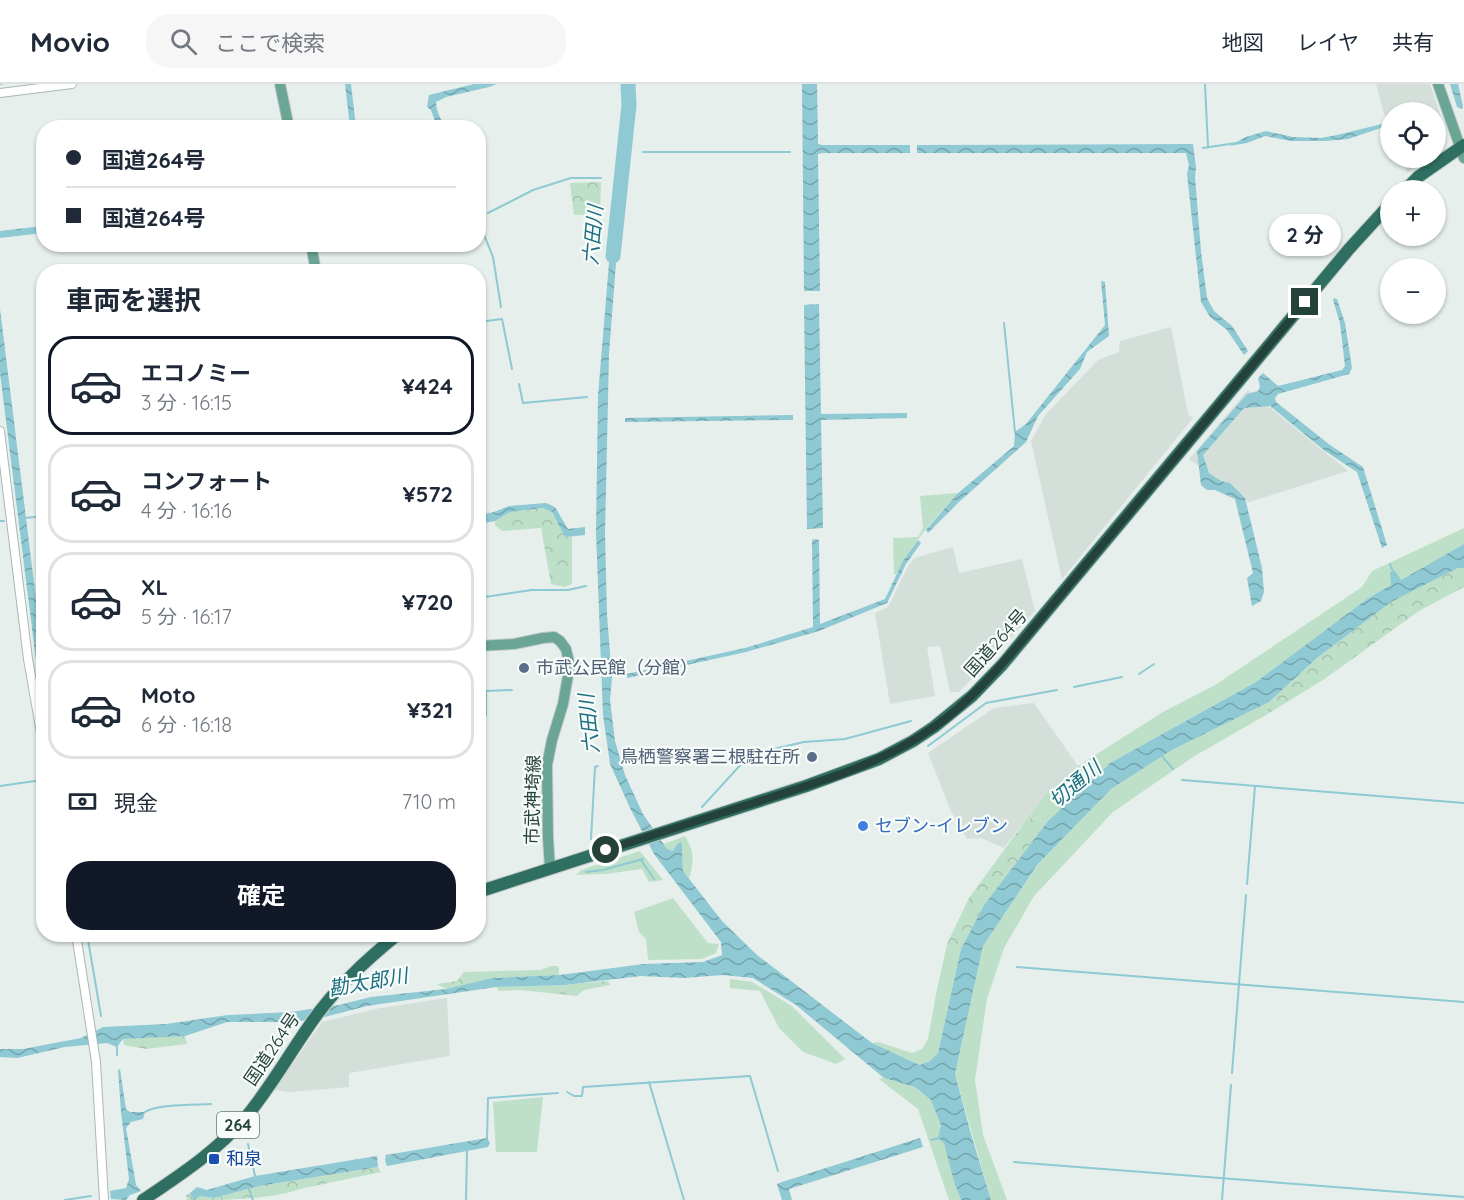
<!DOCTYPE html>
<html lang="ja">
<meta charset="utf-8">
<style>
body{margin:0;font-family:Quicksand,"Noto Sans JP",sans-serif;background:#f6f6f7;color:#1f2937;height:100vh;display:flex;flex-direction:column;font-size:22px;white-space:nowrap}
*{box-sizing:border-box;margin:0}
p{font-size:20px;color:#747a83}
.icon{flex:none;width:33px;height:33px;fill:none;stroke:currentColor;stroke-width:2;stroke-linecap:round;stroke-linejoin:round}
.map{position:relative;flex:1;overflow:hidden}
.sheet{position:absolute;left:36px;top:180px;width:450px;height:678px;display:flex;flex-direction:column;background:#fff;border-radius:24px;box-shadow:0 2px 4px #0004}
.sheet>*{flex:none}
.guide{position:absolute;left:36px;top:36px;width:450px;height:132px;border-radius:24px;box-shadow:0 2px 4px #0004;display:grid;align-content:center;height:132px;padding:0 30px;background:#fff}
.fabs{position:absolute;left:1380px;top:18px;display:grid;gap:12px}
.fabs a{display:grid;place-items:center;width:66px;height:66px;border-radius:50%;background:#fff;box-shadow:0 2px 4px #0004;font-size:30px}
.end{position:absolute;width:27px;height:27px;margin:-14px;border:8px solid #24423a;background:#fff;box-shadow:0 0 0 3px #fff}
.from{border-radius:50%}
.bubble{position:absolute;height:42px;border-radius:21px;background:#fff;box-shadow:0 2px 4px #0004;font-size:20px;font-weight:700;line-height:42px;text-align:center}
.guide b{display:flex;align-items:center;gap:21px;height:57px;font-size:22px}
.guide b+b{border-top:2px solid #e0e1e3}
.guide i{width:15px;height:15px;background:#1f2937}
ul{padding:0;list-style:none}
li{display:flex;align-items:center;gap:18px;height:99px;margin:0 12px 9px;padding:0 18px;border:3px solid #e0e1e3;border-radius:24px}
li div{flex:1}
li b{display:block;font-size:22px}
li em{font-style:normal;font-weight:700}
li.selected{border-color:#111827}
li>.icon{width:54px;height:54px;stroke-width:1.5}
h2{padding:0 30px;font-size:27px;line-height:72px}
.pay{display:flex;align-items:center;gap:15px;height:66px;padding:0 30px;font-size:22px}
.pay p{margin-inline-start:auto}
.cta{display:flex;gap:12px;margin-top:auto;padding:12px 30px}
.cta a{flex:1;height:69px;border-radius:24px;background:#111827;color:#fff;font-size:24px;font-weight:700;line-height:69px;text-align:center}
header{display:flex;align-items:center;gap:36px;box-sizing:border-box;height:84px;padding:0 30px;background:#fff;border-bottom:2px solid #e0e1e3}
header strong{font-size:28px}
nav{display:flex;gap:33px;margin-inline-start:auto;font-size:21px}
.search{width:420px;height:54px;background:#f6f6f7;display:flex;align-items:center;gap:15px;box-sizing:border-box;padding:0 21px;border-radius:24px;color:#747a83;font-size:22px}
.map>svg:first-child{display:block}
.built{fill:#d4dfda}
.green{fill:#bfe0c8}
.forest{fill:url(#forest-crowns)}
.water{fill:url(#water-waves)}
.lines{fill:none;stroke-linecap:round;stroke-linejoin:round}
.stream{stroke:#8ec9d4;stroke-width:2}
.river{stroke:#8ec9d4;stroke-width:15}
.minor-casing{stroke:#a8b8b2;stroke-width:10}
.major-casing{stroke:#c2cac8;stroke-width:12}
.highway-casing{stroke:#c2cac8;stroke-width:14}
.minor{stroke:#fff;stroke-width:8}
.major{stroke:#6aa596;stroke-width:10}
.highway{stroke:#2f6f62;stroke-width:12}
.route{stroke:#24423a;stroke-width:8}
.service-dot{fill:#5c6f8a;stroke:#f7fbf9;stroke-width:2}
.shop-dot{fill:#3f7fe0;stroke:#f7fbf9;stroke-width:2}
.transit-dot{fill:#1a4fb4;stroke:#f7fbf9;stroke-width:2}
.labels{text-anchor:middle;stroke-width:4.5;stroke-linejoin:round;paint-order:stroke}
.shield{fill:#f7fbf9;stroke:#637a73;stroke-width:1.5}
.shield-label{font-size:16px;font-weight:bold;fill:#24423a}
.street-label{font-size:18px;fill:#24423a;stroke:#f7fbf9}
.service-label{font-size:18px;fill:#4e5e75;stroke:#f7fbf9;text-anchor:start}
.shop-label{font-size:18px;fill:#366cbe;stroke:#f7fbf9;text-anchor:start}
.transit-label{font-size:18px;fill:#164399;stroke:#f7fbf9;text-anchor:start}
.water-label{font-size:20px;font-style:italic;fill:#1c6f80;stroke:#f7fbf9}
</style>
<header>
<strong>Movio</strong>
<div class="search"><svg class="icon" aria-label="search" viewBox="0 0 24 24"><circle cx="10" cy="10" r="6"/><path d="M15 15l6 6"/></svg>ここで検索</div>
<nav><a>地図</a><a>レイヤ</a><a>共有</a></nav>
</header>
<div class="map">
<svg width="1464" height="1116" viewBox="0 0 1464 1116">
<defs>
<pattern id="forest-crowns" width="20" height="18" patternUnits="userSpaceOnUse" patternTransform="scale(1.5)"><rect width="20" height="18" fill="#bfe0c8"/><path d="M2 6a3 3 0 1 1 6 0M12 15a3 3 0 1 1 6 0" fill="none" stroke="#a4c1ad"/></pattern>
<pattern id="water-waves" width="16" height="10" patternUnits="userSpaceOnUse" patternTransform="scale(1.5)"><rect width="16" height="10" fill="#8ec9d4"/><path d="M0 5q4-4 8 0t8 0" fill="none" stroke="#74a5ad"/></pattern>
</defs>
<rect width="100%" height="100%" fill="#e6efeb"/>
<g class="built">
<polygon points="1376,0 1430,0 1443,39 1436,63 1436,28 1390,28 1390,43 1388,44"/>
<polygon points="1404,74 1427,74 1407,89"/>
<polygon points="1171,243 1188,330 1193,334 1062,495 1031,357 1046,330 1098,276 1119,268 1120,257"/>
<polygon points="1248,306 1348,387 1249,418 1189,375"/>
<polygon points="953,463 959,489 1022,475 1035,527 989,577 959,608 950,608 940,562 927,563 935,612 890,620 875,529 888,523 908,482 914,474"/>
<polygon points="1034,619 1078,682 1046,710 1004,764 981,754 967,755 951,727 928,669 994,624"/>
<polygon points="447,914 450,972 349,989 349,1003 289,1008 274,1006 322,938 380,924"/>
</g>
<g class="green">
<path d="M 956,409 L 957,410 C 934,435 911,461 896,491 L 894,490 L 893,454 L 918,453 L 923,444 L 920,412 Z"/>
<polygon points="1464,444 1464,460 1367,515 1256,598 1110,679 1105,674 1095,678 1040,733 1026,736 1046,710 1078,682 1163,628 1215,601 1362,503 1372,487"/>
<polygon points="1269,618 1266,631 1193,673 1113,728 1034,812 1004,864 987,915 975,996 983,1051 1007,1116 991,1116 955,990 983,862 1037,781 1111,705 1172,666"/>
<path d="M 685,752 C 695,769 694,777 689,795 L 683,787 L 682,763 L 677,760 L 673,767 L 667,765 L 664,760 Z"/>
<polygon points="640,767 663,796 649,798 642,785 606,790 576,791 581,786"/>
<polygon points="673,814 708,859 719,860 716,869 702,875 648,876 646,855 639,848 634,828"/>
<polygon points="947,860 952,867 961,865 938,969 930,977 921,981 872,959 878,958 912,969 922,965 928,955 936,910"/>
<polygon points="730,895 752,898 792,922 845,975 836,980 803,968 779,944 760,907 730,904"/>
<polygon points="884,994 915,1003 931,1016 941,1043 954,1098 961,1116 949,1116 918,1025 879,995"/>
<polygon points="543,1013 537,1068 496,1068 493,1018"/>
</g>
<g class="forest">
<polygon points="601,98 600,130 574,131 570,99"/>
<polygon points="543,424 552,428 565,453 572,452 572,500 564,503 551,500 541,444 502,447 495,441 495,437 510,428"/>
<polygon points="1458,484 1464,484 1464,503 1419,527 1323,596 1266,631 1269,618 1317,574 1391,518"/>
<polygon points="1105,674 1110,679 1048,737 984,821 961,865 952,867 947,860 969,814 1026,736 1040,733 1095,678"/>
<polygon points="550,882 558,882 559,891 492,894 446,905 437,900 457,897 464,888 541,886"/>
<polygon points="608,897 610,901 584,906 577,912 520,906 499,907 496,903 565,901"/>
<polygon points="185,952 187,960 146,965 124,961 123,955"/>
<path d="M 378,1083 L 381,1088 L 300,1105 C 269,1116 222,1116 187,1116 L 186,1111 L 190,1109 L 194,1115 L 200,1112 L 214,1114 L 259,1102 Z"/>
</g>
<g class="water">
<polygon points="345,0 351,0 356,43 350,43"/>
<path d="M 474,0 L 497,0 L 489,3 L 446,13 L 436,18 C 436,27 441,34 444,43 L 437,43 L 431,26 L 427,23 L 429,11 Z"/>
<polygon points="802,0 817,0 818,60 822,61 910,61 910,69 823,69 818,70 820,207 804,207"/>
<polygon points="1450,0 1458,0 1463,22 1462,25 1457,23"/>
<polygon points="1390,38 1390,41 1348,55 1325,57 1291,57 1265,52 1247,59 1229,62 1246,53 1266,47 1293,53 1321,54 1337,51"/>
<polygon points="1193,60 1196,83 1195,93 1201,167 1207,214 1214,227 1232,242 1248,267 1244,271 1227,246 1210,233 1201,218 1187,90 1189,81 1186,69 917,69 917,61"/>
<polygon points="43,142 43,149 0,154 0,147"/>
<polygon points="618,153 609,270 605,450 607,531 612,594 610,616 615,657 625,691 643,730 667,765 673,767 677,760 681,758 682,763 683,787 722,837 757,871 872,959 920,981 930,977 938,969 961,865 984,821 1048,737 1110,679 1256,598 1367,515 1391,501 1390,489 1395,487 1401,496 1464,460 1464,484 1458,484 1391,518 1317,574 1269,618 1172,666 1111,705 1037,781 983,862 955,990 971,1050 991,1116 961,1116 954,1098 944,1059 938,1054 941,1042 931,1016 915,1003 884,994 796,921 753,894 723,891 684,894 641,892 565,901 496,903 367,922 321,934 294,938 227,938 185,952 123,955 117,963 107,959 65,963 17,974 0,973 0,965 23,965 81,954 103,943 166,940 228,931 290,928 339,921 371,913 446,905 492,894 559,891 644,880 703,878 722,871 721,858 654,770 631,726 610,680 603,631 596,449 598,312 611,155"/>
<polygon points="1101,197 1105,198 1109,252 1087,268 1080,285 1038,332 1026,358 959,418 928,449 926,446 957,410 1014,362 1015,348 1026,340 1105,241"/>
<polygon points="1334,214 1337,215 1345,239 1352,284 1349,290 1278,310 1275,314 1276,318 1330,361 1363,383 1387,461 1382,464 1357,388 1325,367 1270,322 1244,324 1203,371 1209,389 1221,397 1230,399 1245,414 1262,484 1264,508 1261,517 1252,522 1247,494 1253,489 1235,415 1215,406 1207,406 1201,401 1197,367 1247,310 1258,307 1260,303 1258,294 1263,289 1278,302 1342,286 1345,282 1340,239 1333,216"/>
<polygon points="819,220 821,330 907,329 907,334 821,336 823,444 807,445 804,221"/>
<polygon points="0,225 43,571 43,575 36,576 0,289"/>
<polygon points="793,331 793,336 625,338 625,334"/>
<polygon points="546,419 555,423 568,445 585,443 585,451 565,453 552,428 543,424 510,428 495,437 479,440 479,431 494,428 509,422"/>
<polygon points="815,455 819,456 820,540 885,515 903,477 918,456 921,459 906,480 887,519 819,547 746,568 627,594 627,590 745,564 813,543 812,456"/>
<polygon points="120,985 126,1025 130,1028 145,1028 143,1035 131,1038 126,1044 136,1101 141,1107 130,1111 126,1116 111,1115 110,1107 126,1104 129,1095 121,1028 118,986"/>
<polygon points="487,1054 490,1059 488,1063 387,1082 385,1076 386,1071"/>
<polygon points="920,1054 923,1063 789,1105 792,1116 782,1116 777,1100 782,1098"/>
<polygon points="377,1072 378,1083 259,1102 214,1114 200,1112 194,1116 190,1109 197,1103 207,1106 255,1092"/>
</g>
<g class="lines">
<g class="stream">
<polyline points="0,0 2,0"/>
<polyline points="1205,0 1208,63"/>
<polyline points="1203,64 1236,59"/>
<polyline points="643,68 790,68"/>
<polyline points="488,129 533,106 571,94 601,94"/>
<polyline points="478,136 493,173 501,223"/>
<polyline points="478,238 502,235 512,285"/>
<polyline points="1004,239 1015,348"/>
<polyline points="519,300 523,319 587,313"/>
<polyline points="25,434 44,432"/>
<polyline points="0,437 4,437"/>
<polyline points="1390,480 1393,488"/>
<polyline points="478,514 532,506 568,506 586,502"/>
<polyline points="41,573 44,591"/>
<polyline points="1139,590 1154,580"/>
<polyline points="1074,603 1122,593"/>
<polyline points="478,632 486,631 486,607 512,606"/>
<polyline points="928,662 986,619 1057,606"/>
<polyline points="1161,671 1173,685"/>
<polyline points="1182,696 1464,719"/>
<polyline points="0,702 42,696"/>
<polyline points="702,723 744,677 765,667 804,658 845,655 911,637"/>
<polyline points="591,755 595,683 598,682"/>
<polyline points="641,776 654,795"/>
<polyline points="586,788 603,786 643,775"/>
<polyline points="1247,800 1255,702"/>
<polyline points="87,850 101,932"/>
<polyline points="1017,883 1464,918"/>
<polyline points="117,962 117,971"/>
<polyline points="1232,989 1246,811"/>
<polyline points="649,998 684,1116"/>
<polyline points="567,1008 574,1012 582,1012 583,1003 750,992 778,1087"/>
<path d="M 145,1028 C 157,1020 196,1021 211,1020"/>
<polyline points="487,1055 488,1014 558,1009"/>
<polyline points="931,1056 940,1054"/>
<polyline points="248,1060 255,1092"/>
<polyline points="1014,1078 1464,1113"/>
<polyline points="249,1105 253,1116"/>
<polyline points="65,1116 91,1112"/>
<polyline points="466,1116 467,1067"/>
<polyline points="1222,1116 1231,1001"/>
</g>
<polyline class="river" points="613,172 629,21 628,0"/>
<g class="minor-casing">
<g id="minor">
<polyline points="0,9 72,0"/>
<polyline points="0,347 28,575 44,666"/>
<polyline points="76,850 96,978 104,1116"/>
</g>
</g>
<g class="major-casing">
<g id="major">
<polyline points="280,0 289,44"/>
<polyline points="1438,0 1464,74"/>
<polyline points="311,160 316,188"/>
<polyline points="478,562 514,560 543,554 554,553 560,557 566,565 569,578 569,586 563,620 552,656 547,681 548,754 550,784"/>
</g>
</g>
<g class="highway-casing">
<g id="highway">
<polyline points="1405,106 1418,93 1464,61"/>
<polyline points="478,808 806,702 879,675 913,657 934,643 972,612 1002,581 1349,165 1390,120"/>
<path d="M 143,1116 C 180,1091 217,1067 246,1033 C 270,1004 288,972 309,942 C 333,906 365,877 398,850"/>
</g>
</g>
<use href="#minor" class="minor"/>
<use href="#major" class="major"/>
<use href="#highway" class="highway"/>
</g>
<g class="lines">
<path class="route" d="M 606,766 C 655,751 704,734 754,719 C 815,699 881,681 934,643 C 970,618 999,584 1028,550 L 1305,218"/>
</g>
<g class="service-dot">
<circle cx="524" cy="584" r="6"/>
<circle cx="812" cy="673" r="6"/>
</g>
<circle class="shop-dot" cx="863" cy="742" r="6"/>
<rect class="transit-dot" x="208" y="1069" width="12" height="12" rx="3"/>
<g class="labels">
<rect class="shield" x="217" y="1028" width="42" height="26" rx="4.5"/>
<g class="shield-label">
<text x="238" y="1047">264</text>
</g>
<g class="street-label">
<text transform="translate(996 559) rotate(-48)" y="6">国道264号</text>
<text transform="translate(533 716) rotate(-89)" y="6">市武神埼線</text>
<text transform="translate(272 965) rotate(-56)" y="6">国道264号</text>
</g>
<g class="service-label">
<text x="536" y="590">市武公民館（分館）</text>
<text x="800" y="679" text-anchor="end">鳥栖警察署三根駐在所</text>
</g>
<g class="shop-label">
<text x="875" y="748">セブン-イレブン</text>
</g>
<g class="transit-label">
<text x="226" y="1081">和泉</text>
</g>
<g class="water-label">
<text transform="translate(593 151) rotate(-85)" y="7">六田川</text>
<text transform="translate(589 640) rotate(-96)" y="7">六田川</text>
<text transform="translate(1075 700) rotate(-40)" y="7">切通川</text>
<text transform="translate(368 898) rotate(-10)" y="7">勘太郎川</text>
</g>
</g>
</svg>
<div class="fabs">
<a><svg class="icon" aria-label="locate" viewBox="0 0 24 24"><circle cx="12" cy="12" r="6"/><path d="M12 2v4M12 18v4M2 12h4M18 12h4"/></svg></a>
<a>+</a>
<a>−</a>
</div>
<i class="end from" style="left:606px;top:766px"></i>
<i class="end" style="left:1305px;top:218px"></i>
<div class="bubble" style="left:1269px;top:130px;width:72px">2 分</div>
<div class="guide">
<b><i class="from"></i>国道264号</b>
<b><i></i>国道264号</b>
</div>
<section class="sheet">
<h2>車両を選択</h2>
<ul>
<li class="selected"><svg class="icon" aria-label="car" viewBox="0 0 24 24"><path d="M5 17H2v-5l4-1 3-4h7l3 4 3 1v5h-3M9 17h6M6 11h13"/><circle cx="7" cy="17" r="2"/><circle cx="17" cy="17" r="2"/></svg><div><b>エコノミー</b><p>3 分 · 16:15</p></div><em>¥424</em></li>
<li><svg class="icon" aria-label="car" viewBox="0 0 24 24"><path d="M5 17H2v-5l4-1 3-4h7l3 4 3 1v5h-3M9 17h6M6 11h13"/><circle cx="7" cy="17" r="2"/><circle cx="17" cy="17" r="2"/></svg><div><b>コンフォート</b><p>4 分 · 16:16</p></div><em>¥572</em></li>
<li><svg class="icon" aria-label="car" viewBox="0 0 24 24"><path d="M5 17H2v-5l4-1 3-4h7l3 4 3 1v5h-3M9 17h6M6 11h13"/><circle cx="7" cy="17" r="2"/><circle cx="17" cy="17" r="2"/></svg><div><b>XL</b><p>5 分 · 16:17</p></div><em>¥720</em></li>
<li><svg class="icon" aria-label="car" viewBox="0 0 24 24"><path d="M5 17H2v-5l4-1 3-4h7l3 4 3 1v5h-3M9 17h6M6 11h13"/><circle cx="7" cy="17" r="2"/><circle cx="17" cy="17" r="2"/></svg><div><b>Moto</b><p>6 分 · 16:18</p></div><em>¥321</em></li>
</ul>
<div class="pay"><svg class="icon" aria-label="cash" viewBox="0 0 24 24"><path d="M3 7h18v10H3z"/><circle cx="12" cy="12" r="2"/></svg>現金<p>710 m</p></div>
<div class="cta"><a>確定</a></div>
</section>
</div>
